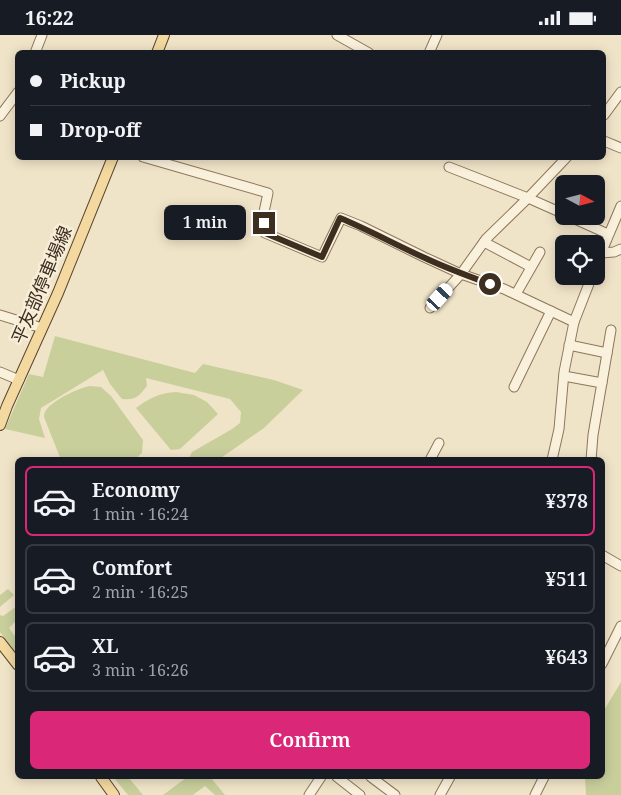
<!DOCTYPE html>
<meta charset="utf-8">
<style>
body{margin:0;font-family:"Noto Serif","Noto Sans JP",serif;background:#242831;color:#f1f3f6;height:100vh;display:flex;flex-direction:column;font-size:19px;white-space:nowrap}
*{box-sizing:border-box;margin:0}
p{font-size:16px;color:#9ea1a6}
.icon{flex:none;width:28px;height:28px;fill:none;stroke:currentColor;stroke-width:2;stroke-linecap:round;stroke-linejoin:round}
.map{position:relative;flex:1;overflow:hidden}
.side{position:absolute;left:15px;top:422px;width:590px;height:322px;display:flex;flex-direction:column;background:#171b24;border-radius:8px;box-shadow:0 2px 12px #0003}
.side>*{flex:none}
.guide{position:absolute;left:15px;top:15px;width:591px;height:110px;border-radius:8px;box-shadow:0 2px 12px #0003;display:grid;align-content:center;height:110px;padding:0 15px;background:#171b24}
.needle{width:32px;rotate:97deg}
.tools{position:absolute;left:555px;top:140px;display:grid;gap:10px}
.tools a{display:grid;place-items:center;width:50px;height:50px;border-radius:8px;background:#171b24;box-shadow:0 2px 12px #0003;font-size:25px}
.end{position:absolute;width:22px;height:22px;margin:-11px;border:6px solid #3d2e20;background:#fff;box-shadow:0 0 0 2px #fff}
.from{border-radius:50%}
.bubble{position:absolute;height:35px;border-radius:8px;background:#171b24;box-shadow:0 2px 12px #0003;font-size:16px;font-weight:600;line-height:35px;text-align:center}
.car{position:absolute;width:15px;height:30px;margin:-15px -8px;border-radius:6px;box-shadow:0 0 4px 1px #0007;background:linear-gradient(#fff 24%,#345 0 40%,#fff 0 76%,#345 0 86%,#fff 0)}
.guide b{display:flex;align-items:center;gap:18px;height:48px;font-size:19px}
.guide b+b{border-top:1px solid #363941}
.guide i{width:12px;height:12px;background:#f1f3f6}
ul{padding:9px 0 0;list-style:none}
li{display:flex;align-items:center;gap:15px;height:70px;margin:0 10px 8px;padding:0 5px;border:2px solid #363941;border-radius:8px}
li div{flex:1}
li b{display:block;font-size:19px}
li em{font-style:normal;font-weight:600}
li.selected{border-color:#db2777}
li>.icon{width:45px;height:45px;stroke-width:1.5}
.action{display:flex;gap:10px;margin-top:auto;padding:10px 15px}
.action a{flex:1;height:58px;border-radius:8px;background:#db2777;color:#fff;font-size:20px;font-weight:600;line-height:58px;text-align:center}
.status{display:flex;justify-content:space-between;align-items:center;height:35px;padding:0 25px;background:#171b24;direction:ltr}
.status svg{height:14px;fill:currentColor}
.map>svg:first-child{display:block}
.green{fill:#c9cf9b}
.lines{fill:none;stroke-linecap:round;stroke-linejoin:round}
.minor-casing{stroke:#8d765c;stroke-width:11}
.major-casing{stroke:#5b4430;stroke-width:12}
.minor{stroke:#faf1dc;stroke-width:9}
.major{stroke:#f3d9a0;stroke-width:10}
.route{stroke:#3d2e20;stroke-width:6}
.labels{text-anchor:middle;stroke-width:5;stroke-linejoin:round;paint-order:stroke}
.street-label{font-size:18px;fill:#3d2e20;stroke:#f7eed8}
</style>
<div class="status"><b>16:22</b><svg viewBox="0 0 49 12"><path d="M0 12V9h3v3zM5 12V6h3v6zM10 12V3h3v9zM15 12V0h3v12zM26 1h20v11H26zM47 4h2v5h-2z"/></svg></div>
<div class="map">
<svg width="621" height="760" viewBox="0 0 621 760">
<rect width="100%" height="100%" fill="#f0e4c8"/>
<g class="green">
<path d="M 55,301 L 195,338 L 203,329 L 274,345 L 303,355 L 264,393 L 218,425 L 188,425 L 192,417 L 232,394 L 240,388 L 241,377 L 230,364 L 146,343 L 147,351 C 138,362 136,365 122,364 L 110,349 L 103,335 L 41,373 L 39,384 L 45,403 L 5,394 L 29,339 L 43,342 Z"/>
<path d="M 90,351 L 101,352 L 111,361 L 143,405 L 142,418 L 134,425 L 61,425 L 44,382 C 44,379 45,376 47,374 C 54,365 78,353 90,351 Z"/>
<path d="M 176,357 L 194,360 L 207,367 L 218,379 L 180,414 L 171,415 L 136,373 C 149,363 160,358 176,357 Z"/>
<polygon points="8,554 14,560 0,572 0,560"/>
<polygon points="17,571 17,585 9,593 17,604 17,620 0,597 0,580 3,581"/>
<polygon points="621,647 621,760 586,760 585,743 602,742 603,677"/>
<polygon points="114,743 129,743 143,760 128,760"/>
<polygon points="186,743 211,743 225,760 215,760 205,751 193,760 163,760"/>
</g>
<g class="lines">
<g class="minor-casing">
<g id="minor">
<polyline points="337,0 369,18"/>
<polyline points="35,18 42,0"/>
<polyline points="429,18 437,0"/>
<polyline points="604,80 621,57"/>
<polyline points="0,81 18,57"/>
<polyline points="604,106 621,113"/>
<polyline points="143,122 268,158 264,177 265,198 322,222 341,183 361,191 424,222 461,239 504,254 574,287"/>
<polyline points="449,132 528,163 564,179"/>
<polyline points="568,181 608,199"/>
<polyline points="484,207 531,232"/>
<polyline points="601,218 614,217 621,214"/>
<polyline points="596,230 621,171"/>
<polyline points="516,259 540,217"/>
<polyline points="430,273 461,239 486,204 528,163 567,122"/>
<polyline points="0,280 42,293"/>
<polyline points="569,310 607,318"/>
<polyline points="0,337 19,345"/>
<polyline points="564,341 602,348"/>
<polyline points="514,352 551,276"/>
<polyline points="430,425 439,408"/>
<polyline points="552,425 559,394 564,337 574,287 592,241"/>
<polyline points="591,425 593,400 611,295"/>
<polyline points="602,520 621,531"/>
<polyline points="602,629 621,591"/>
<polyline points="337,742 360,760"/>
<polyline points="371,742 395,760"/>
<polyline points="309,760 321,742"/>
<polyline points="440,760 450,742"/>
<polyline points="535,760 544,742"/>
</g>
</g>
<g class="major-casing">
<g id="major">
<polyline points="157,18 164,0"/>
<polyline points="0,390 7,371 58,258 113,122"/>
<polyline points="0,607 18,630"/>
<polyline points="101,742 114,760"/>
</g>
</g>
<use href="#minor" class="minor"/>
<use href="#major" class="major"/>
</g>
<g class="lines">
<path class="route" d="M 264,188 L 265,198 L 322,222 L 340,183 C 369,195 396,210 425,223 C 446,233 468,241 490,249"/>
</g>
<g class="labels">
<g class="street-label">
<text transform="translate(42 250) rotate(-67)" y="6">平友部停車場線</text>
</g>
</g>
</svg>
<div class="tools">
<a><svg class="needle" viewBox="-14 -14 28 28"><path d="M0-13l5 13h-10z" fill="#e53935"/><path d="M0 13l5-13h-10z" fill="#9ea1a6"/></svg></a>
<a><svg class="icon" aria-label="locate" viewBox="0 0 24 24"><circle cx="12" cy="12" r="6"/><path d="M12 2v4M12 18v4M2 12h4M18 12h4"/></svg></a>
</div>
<i class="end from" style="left:490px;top:249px"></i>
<i class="end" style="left:264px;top:188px"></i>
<div class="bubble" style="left:164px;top:170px;width:82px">1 min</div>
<i class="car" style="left:440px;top:262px;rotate:42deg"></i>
<div class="guide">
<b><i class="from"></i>Pickup</b>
<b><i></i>Drop-off</b>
</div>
<section class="side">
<ul>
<li class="selected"><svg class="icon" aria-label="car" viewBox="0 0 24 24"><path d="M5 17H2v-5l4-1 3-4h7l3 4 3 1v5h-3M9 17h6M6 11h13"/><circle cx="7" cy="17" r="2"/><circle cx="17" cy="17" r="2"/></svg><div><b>Economy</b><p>1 min · 16:24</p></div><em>¥378</em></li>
<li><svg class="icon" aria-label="car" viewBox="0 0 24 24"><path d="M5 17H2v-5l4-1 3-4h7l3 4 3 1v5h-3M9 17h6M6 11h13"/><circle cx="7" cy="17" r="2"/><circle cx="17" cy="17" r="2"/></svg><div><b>Comfort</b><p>2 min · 16:25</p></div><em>¥511</em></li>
<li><svg class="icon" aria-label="car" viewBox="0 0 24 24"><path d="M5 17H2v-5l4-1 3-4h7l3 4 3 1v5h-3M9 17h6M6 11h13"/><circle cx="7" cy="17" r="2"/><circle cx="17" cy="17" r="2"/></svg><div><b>XL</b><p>3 min · 16:26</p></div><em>¥643</em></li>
</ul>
<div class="action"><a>Confirm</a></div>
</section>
</div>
